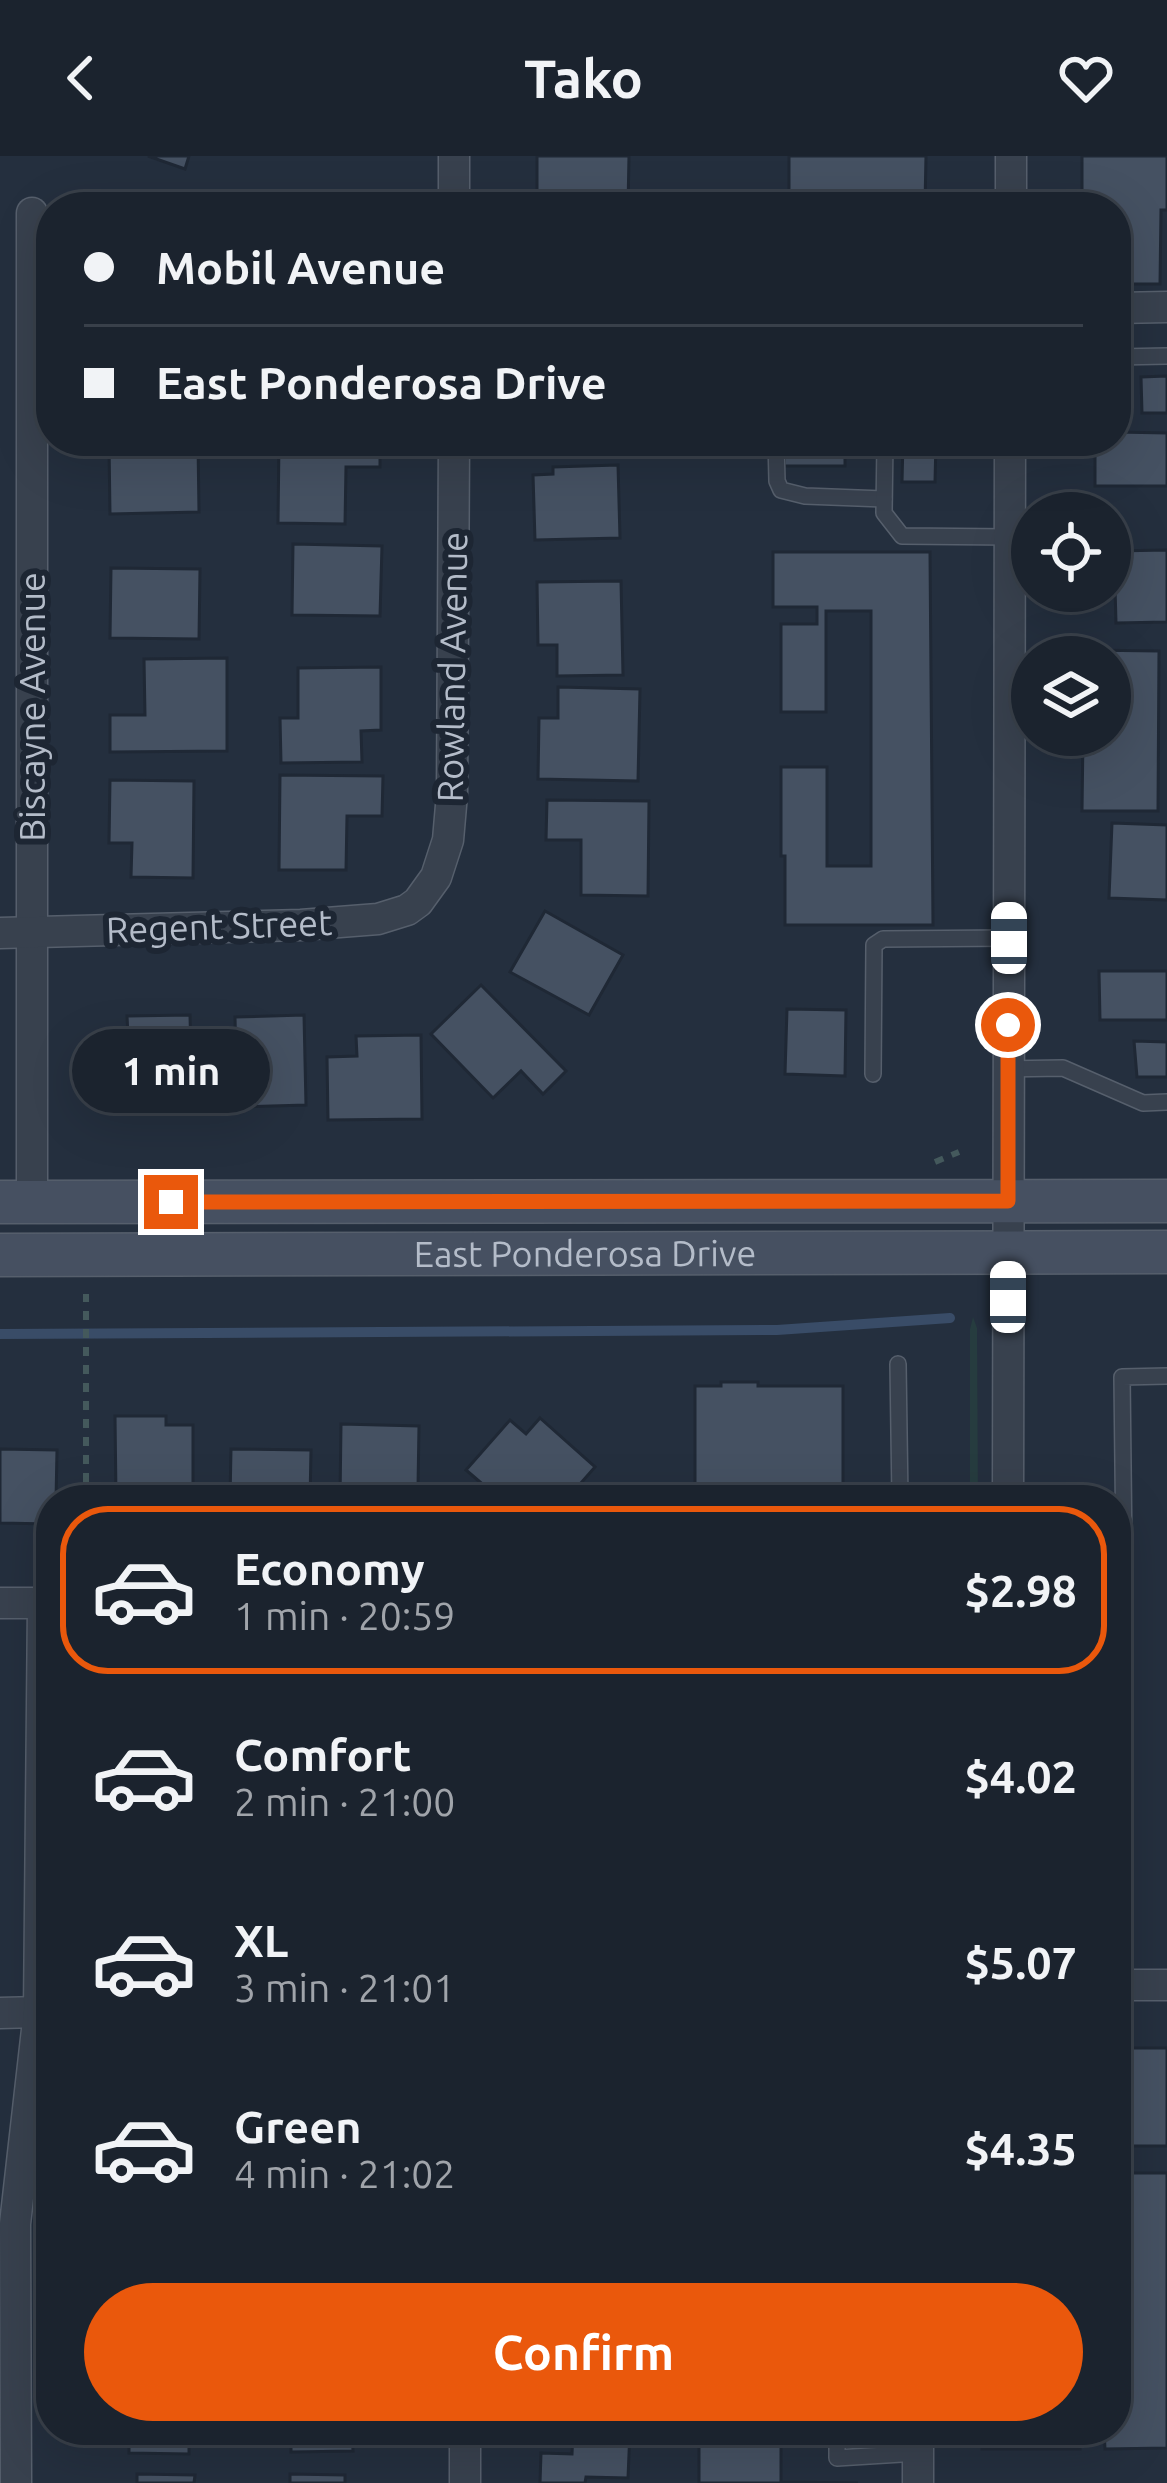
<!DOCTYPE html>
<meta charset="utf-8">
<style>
body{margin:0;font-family:Ubuntu,sans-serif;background:#242b36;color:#f1f3f6;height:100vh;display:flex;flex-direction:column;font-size:45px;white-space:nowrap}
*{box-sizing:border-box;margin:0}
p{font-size:39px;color:#a0a4aa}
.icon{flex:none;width:66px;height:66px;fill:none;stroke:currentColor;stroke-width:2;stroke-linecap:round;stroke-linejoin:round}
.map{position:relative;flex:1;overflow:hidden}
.sheet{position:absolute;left:36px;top:1329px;width:1095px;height:960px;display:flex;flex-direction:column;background:#1b232e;border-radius:48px;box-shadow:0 12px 48px #0002,0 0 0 3px #39404a}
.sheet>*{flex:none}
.hud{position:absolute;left:36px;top:36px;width:1095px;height:264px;border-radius:48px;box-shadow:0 12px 48px #0002,0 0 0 3px #39404a;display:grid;align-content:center;height:264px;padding:0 48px;background:#1b232e}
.tools{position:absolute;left:1011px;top:336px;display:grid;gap:24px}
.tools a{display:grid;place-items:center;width:120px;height:120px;border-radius:50%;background:#1b232e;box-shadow:0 12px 48px #0002,0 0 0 3px #39404a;font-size:60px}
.end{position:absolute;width:54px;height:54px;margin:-27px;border:15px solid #ea580c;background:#fff;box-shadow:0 0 0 6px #fff}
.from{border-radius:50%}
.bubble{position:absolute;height:84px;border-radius:42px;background:#1b232e;box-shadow:0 12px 48px #0002,0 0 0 3px #39404a;font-size:39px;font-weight:700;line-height:84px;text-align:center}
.car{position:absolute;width:36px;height:72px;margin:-36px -18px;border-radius:15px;box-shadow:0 0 9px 3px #0007;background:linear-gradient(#fff 24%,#345 0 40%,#fff 0 76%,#345 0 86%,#fff 0)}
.hud b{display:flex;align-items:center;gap:42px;height:114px;font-size:45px}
.hud b+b{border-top:3px solid #39404a}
.hud i{width:30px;height:30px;background:#f1f3f6}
ul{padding:21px 0 0;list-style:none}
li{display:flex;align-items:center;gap:36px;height:168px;margin:0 24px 18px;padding:0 24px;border:6px solid transparent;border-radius:48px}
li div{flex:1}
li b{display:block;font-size:45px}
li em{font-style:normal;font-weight:700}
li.active{border-color:#ea580c}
li>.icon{width:108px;height:108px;stroke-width:1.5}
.primary-button{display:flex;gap:24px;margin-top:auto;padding:24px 48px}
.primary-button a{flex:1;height:138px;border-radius:72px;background:#ea580c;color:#fff;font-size:48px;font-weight:700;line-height:138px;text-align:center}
header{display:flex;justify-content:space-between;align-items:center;height:156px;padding:0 48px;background:#1b232e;font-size:54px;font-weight:700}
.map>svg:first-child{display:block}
.green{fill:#263c3f}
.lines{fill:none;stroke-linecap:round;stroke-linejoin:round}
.stream{stroke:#394c67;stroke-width:10}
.building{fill:#455162;stroke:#1f2835;stroke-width:3}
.service-casing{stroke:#565f6c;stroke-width:18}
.minor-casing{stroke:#565f6c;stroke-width:33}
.secondary-casing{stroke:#565f6c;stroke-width:45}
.path{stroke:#44595c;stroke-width:6;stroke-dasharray:9 9;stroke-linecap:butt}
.service{stroke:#38414e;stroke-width:15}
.minor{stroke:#38414e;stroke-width:30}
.secondary{stroke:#465061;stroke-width:42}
.route{stroke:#ea580c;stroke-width:15}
.labels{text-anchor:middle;stroke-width:12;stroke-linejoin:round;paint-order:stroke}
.street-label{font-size:36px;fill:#b4bcc9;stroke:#1d2633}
</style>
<header><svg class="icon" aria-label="back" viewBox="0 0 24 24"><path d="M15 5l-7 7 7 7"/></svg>Tako<svg class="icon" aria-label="heart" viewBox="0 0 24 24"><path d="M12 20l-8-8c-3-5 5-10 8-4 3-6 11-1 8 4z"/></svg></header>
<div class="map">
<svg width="1167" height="2327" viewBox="0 0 1167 2327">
<rect width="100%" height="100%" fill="#242f3e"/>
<polygon class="green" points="973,1161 977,1172 978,1344 970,1344 970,1173"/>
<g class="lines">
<polyline class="stream" points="0,1178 777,1174 950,1162"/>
</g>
<g class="building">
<polygon points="148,0 189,0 185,13"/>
<polygon points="537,0 629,0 628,51 537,49"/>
<polygon points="789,0 926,0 925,48 808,47 808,37 789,37"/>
<polygon points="1082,0 1167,0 1167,54 1161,54 1160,128 1116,128 1116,51 1082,51"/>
<rect x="291" y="48" width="89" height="3"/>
<polygon points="1167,220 1167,257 1142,257 1141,221"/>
<polygon points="1116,276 1167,277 1167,330 1095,330 1095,285 1116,285"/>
<polygon points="279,285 380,285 380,311 346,311 345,368 278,367"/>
<polygon points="558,285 626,285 626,292 558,294"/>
<polygon points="785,285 845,285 845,310 784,310"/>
<polygon points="903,285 936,285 935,326 902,326"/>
<polygon points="198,287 199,356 110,358 109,288"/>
<polygon points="618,309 620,382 535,384 533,319 553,318 553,311"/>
<polygon points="293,388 382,390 380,460 292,459"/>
<polygon points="1167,394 1167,466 1116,467 1114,395"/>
<polygon points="773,396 930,396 933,769 785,769 785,700 781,700 781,611 827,611 827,710 871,710 871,455 826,455 826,556 781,556 781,468 817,468 817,451 773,451"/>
<polygon points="111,412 200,413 199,483 110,482"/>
<polygon points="621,425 623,519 557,520 557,489 538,489 537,426"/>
<polygon points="1084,494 1159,495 1158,655 1082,655 1083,579 1110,579 1110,501 1083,501"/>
<polygon points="227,502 227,595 110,596 110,559 145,559 144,503"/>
<polygon points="381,511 381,574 361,575 362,606 281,607 280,562 298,562 298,512"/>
<polygon points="558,531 640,533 638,625 538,623 539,562 558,562"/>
<polygon points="280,619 383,620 382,660 347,660 346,714 279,714"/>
<polygon points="110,624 194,625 193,722 131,721 132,687 109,687"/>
<polygon points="547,644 649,645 648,740 581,739 581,684 546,684"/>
<polygon points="1112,667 1167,669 1167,744 1109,742"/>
<polygon points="545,755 623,799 589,859 510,816"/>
<polygon points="1099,815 1167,815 1167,864 1100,864"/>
<polygon points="481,829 566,915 543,938 521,915 493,942 431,878"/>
<polygon points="787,853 846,854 845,920 785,918"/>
<polygon points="190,859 192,942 97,944 96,881 128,880 127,860"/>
<polygon points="304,859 306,949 237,951 235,861"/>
<polygon points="421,879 422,963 328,964 327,901 357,900 356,880"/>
<polygon points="1134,885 1167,886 1167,921 1137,921"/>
<polygon points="721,1226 758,1226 758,1230 843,1230 843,1330 811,1330 811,1344 718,1344 718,1330 695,1330 695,1230 721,1230"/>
<polygon points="115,1260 166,1260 166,1269 193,1269 193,1344 155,1344 155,1340 116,1341"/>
<polygon points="540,1262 595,1311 566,1344 501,1344 466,1314 510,1264 526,1278"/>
<polygon points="341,1268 419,1270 418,1331 378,1331 378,1344 340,1344"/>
<polygon points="0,1293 57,1294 56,1344 51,1344 51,1368 0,1367"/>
<polygon points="231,1293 311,1294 310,1344 230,1344"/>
<rect x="1116" y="1892" width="51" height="98"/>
<polygon points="1116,2017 1167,2017 1167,2292 1105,2293 1104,2274 1116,2274"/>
<polygon points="129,2274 189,2274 189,2298 129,2297"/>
<polygon points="291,2274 352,2274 353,2295 291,2296"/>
<polygon points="573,2274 630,2274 628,2322 586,2321 585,2327 540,2327 541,2297 572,2298"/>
<polygon points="699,2274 781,2274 781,2326 858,2327 699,2327"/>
<rect x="982" y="2274" width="98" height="19"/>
<polygon points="137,2318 195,2319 194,2327 137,2327"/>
<polygon points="290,2318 345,2319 345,2327 290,2327"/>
</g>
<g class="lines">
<g class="service-casing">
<g id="service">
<polyline points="1116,201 1167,200"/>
<polyline points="776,285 777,325 781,334 805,340 884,343"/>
<polyline points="885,285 884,357 902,380 1010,381"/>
<polyline points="1008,913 1063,912 1143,947 1167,946"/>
<polyline points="873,918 874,789 883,783 1009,782"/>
<polyline points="898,1208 900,1344"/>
<polyline points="1116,1485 1125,1485 1122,1221 1167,1220"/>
<polyline points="837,2274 837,2302 918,2297"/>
</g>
</g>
<g class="minor-casing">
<g id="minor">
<polyline points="454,0 454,51"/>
<polyline points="1011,51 1011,0"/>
<polyline points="32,57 32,1046"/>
<polyline points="1116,152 1167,151"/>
<polyline points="0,777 301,769 378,763 407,754 418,746 436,721 448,684 452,638 454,285"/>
<polyline points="1008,1344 1010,285"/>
<polyline points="0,1447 51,1447"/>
<polyline points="1116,1829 1167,1829"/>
<polyline points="0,1857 39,1856"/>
<polyline points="16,2327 15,2068 39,1856 43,1447"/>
<polyline points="465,2327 465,2274"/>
<polyline points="918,2327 918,2274"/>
</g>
</g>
<g class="secondary-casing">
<g id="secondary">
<polyline points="0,1046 1167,1045"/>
<path id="s1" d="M 0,1099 L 1167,1096"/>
</g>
</g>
<g class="path">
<polyline points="935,1006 959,996"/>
<polyline points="86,1344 86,1138"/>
</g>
<use href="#service" class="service"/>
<use href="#minor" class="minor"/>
<use href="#secondary" class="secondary"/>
</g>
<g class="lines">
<polyline class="route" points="171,1046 1008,1045 1008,869"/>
</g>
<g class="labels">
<g class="street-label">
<text transform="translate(452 511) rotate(-89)" y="13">Rowland Avenue</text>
<text transform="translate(32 551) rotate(-90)" y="13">Biscayne Avenue</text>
<text transform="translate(219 770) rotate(-2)" y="13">Regent Street</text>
<text dy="13" stroke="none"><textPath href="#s1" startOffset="585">East Ponderosa Drive</textPath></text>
</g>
</g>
</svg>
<div class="tools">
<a><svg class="icon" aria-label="locate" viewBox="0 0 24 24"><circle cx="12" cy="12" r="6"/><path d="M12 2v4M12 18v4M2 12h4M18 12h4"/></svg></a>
<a><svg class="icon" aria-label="layers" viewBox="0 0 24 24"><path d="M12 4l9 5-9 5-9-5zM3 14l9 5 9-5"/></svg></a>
</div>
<i class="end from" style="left:1008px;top:869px"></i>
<i class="end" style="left:171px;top:1046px"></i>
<div class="bubble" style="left:72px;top:873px;width:198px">1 min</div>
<i class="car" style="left:1009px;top:782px;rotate:0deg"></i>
<i class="car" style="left:1008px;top:1141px;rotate:0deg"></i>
<div class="hud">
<b><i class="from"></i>Mobil Avenue</b>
<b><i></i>East Ponderosa Drive</b>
</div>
<section class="sheet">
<ul>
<li class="active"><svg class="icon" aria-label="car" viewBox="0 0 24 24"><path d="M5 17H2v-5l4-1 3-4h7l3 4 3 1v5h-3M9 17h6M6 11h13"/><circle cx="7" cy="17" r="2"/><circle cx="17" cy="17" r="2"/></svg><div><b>Economy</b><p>1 min · 20:59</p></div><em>$2.98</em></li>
<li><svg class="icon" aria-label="car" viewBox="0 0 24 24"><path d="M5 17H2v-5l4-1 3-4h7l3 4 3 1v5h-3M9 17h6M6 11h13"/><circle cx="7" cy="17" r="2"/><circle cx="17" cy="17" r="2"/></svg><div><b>Comfort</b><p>2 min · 21:00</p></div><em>$4.02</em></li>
<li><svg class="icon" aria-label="car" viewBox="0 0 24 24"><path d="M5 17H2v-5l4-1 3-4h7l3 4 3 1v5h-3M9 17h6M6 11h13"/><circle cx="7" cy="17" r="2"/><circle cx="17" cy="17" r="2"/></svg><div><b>XL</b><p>3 min · 21:01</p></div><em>$5.07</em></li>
<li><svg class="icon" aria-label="car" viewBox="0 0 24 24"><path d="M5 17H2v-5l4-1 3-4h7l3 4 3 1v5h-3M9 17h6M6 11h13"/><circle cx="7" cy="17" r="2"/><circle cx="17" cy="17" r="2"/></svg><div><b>Green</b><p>4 min · 21:02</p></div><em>$4.35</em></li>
</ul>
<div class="primary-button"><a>Confirm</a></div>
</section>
</div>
